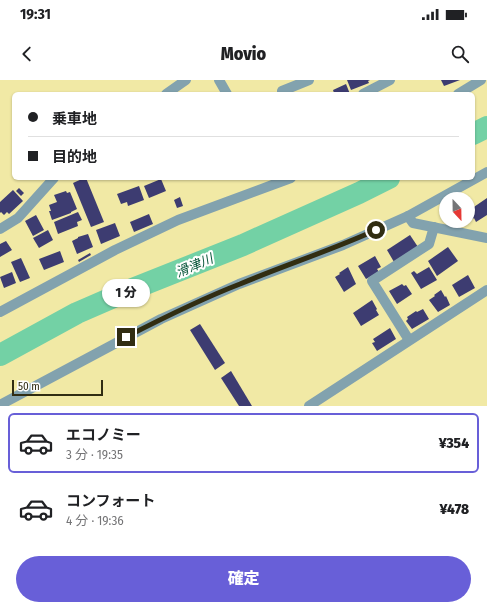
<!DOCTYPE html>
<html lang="ja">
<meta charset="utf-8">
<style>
body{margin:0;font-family:"Fira Sans Condensed","Noto Sans JP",sans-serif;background:#f2f2f2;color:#202124;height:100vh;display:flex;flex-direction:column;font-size:15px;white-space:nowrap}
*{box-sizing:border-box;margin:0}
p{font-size:13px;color:#757577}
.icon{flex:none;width:22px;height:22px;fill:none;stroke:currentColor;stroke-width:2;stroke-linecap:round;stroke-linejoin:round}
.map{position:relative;height:326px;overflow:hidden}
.panel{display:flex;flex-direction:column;background:#fff;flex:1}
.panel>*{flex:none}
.banner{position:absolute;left:12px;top:12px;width:463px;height:88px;border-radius:6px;box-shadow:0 1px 3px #0004;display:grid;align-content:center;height:88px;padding:0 16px;background:#fff}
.needle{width:26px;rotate:158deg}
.tools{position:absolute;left:439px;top:112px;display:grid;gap:8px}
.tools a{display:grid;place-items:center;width:36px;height:36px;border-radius:50%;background:#fff;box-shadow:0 1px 3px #0004;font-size:20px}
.scale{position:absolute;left:12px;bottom:10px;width:91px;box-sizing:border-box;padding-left:4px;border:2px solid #312d12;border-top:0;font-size:11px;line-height:14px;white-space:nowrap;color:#312d12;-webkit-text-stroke:3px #fff;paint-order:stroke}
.end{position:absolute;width:18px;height:18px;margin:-9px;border:5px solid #312d12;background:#fff;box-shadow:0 0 0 2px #fff}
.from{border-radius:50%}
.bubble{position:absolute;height:28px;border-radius:14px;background:#fff;box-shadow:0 1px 3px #0004;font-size:13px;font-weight:800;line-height:28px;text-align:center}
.banner b{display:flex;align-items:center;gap:14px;height:38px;font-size:15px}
.banner b+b{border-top:1px solid #e0e0e0}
.banner i{width:10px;height:10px;background:#202124}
ul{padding:7px 0 0;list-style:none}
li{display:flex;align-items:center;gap:12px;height:60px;margin:0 8px 6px;padding:0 8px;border:2px solid transparent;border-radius:6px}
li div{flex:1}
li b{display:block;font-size:15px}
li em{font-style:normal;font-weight:800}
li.on{border-color:#685fd8}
li>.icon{width:36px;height:36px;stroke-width:1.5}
.action{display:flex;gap:8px;margin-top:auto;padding:8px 16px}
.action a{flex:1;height:46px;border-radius:24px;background:#685fd8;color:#fff;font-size:16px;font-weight:800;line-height:46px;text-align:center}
.status{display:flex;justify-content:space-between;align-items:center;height:28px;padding:0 20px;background:#fff;direction:ltr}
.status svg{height:11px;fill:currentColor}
header{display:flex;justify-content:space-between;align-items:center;height:52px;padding:0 16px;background:#fff;font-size:18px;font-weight:800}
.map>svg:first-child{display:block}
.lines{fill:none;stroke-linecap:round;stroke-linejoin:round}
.river{stroke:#73d1a5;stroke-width:22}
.building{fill:#3d3c71}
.minor{stroke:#82a2ae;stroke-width:10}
.route{stroke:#312d12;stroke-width:5}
.labels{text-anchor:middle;stroke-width:4;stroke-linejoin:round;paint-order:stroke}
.water-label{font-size:13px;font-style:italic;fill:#065539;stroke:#fff}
</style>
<div class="status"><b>19:31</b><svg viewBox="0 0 49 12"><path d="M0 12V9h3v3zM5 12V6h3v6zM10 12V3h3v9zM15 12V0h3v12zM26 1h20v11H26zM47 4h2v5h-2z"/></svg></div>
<header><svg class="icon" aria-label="back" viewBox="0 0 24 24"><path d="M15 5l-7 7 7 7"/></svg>Movio<svg class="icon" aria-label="search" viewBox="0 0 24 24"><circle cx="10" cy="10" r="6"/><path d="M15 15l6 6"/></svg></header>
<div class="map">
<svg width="487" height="326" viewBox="0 0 487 326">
<rect width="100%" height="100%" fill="#f1e9a5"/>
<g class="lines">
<g class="river">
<polyline points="473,54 487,47"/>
<polyline points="0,275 77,233 130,210 243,165 359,113 389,98"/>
</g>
</g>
<g class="building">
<polygon points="347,0 370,0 368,1 369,3 351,10"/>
<polygon points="441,0 460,0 444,6"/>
<polygon points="346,4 350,14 331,14 334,13 333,10"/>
<polygon points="84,98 86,98 104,142 91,147 73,103"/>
<polygon points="161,99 166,111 149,118 144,106"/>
<polygon points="139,106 144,120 128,126 127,122 121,124 117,114"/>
<polygon points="19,108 24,113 21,116 16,111"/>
<polygon points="13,110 23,121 9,134 7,132 4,135 1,132 0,133 0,122"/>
<polygon points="66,111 67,113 70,112 77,129 71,132 71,133 52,140 49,131 51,131 49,125 57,122 54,115"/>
<polygon points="180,117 183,126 177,128 174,120"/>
<polygon points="487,118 487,135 476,142 474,138 464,145 461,141 468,141 468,131"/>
<polygon points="78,132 82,140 77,142 78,146 58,154 54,142"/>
<polygon points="149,134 153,144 134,152 130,142"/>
<polygon points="36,135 44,150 33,156 25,141"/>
<polygon points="115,143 120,156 101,164 96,150"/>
<polygon points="48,150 53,160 39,168 33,158"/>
<polygon points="88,154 93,167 77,174 72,161 78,158 78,157"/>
<polygon points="410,155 418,167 394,182 387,170"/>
<polygon points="6,161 12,170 0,177 0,164"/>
<polygon points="448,167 458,181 437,196 428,181"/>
<polygon points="60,171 64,182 44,190 39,179"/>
<polygon points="90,173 91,175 79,182 78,180"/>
<polygon points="375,176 381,187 377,189 379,192 366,199 358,186"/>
<polygon points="21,178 30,198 20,202 11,182"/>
<polygon points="348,187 356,204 344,212 335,197 340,194 339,193"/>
<polygon points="429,187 437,200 421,209 411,193 414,191 417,194"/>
<polygon points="12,192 16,203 4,208 0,197"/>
<polygon points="468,195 475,208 459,217 452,205"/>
<polygon points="402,204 404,206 406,205 412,214 397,224 389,211"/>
<polygon points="441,210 445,217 446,216 450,225 438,232 429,220 435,216 434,215"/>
<polygon points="372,220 377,229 376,230 379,235 361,246 353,233"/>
<polygon points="423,229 429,239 412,249 406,241 408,239 407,237 416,231 417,232"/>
<polygon points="200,244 225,283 215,290 190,250"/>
<polygon points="390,248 396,259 377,271 372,263 375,262 373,259"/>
<polygon points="231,291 252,326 239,326 221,298"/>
</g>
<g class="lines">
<g class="minor">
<polyline points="219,0 227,14"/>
<polyline points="282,11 309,0"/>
<polyline points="166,14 186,0"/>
<polyline points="363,14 390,0"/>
<polyline points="458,14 481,0"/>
<polyline points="408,136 413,143 487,158"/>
<polyline points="0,149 18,138 54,98"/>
<polyline points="0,232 115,170 178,140 291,98"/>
<polyline points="409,260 372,201 429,164 434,147"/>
<polyline points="0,325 161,239 239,204 343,165 408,136 487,92"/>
<polyline points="309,326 487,210"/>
</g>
</g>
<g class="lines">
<path class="route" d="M 126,257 C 163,238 201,219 240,204 C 285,185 332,170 376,150"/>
</g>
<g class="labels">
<g class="water-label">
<text transform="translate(194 185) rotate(-23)" y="5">滑津川</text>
</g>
</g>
</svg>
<div class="tools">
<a><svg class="needle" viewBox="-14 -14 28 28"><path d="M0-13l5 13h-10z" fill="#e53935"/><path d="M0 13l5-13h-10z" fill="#757577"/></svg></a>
</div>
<div class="scale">50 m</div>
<i class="end from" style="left:376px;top:150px"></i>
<i class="end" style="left:126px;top:257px"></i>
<div class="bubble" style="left:102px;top:199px;width:48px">1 分</div>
<div class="banner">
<b><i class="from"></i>乗車地</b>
<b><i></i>目的地</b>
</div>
</div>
<section class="panel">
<ul>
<li class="on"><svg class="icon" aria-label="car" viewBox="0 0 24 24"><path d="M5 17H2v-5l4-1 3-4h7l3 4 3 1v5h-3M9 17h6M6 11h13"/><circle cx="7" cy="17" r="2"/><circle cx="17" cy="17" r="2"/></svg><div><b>エコノミー</b><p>3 分 · 19:35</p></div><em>¥354</em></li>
<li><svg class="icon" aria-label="car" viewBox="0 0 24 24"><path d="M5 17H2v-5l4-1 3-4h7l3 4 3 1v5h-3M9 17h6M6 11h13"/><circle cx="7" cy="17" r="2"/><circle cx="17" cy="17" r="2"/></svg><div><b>コンフォート</b><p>4 分 · 19:36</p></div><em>¥478</em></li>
</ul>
<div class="action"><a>確定</a></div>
</section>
